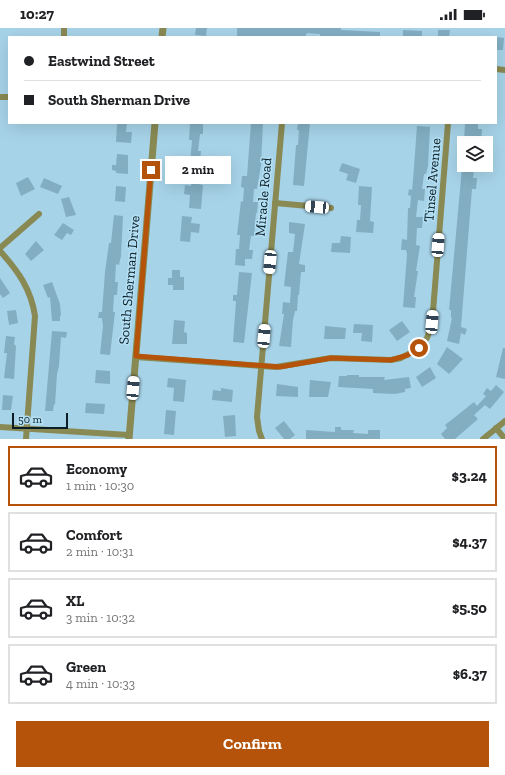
<!DOCTYPE html>
<meta charset="utf-8">
<style>
body{margin:0;font-family:"Zilla Slab",serif;background:#f6f6f6;color:#202124;height:100vh;display:flex;flex-direction:column;font-size:15px;white-space:nowrap}
*{box-sizing:border-box;margin:0}
p{font-size:13px;color:#757577}
.icon{flex:none;width:22px;height:22px;fill:none;stroke:currentColor;stroke-width:2;stroke-linecap:round;stroke-linejoin:round}
.map{position:relative;height:411px;overflow:hidden}
.panel{display:flex;flex-direction:column;background:#fff;flex:1}
.panel>*{flex:none}
.top-card{position:absolute;left:8px;top:8px;width:489px;height:88px;border-radius:0px;box-shadow:0 4px 16px #0002;display:grid;align-content:center;height:88px;padding:0 16px;background:#fff}
.controls{position:absolute;left:457px;top:108px;display:grid;gap:8px}
.controls a{display:grid;place-items:center;width:36px;height:36px;border-radius:0px;background:#fff;box-shadow:0 4px 16px #0002;font-size:20px}
.scale{position:absolute;left:12px;bottom:10px;width:56px;box-sizing:border-box;padding-left:4px;border:2px solid #0c1e25;border-top:0;font-size:11px;line-height:14px;white-space:nowrap;color:#0c1e25;-webkit-text-stroke:3px #b4e0f5;paint-order:stroke}
.end{position:absolute;width:18px;height:18px;margin:-9px;border:5px solid #b45309;background:#fff;box-shadow:0 0 0 2px #fff}
.from{border-radius:50%}
.bubble{position:absolute;height:28px;border-radius:0px;background:#fff;box-shadow:0 4px 16px #0002;font-size:13px;font-weight:700;line-height:28px;text-align:center}
.car{position:absolute;width:12px;height:24px;margin:-12px -6px;border-radius:5px;box-shadow:0 0 3px 1px #0007;background:linear-gradient(#fff 24%,#345 0 40%,#fff 0 76%,#345 0 86%,#fff 0)}
.top-card b{display:flex;align-items:center;gap:14px;height:38px;font-size:15px}
.top-card b+b{border-top:1px solid #e0e0e0}
.top-card i{width:10px;height:10px;background:#202124}
ul{padding:7px 0 0;list-style:none}
li{display:flex;align-items:center;gap:12px;height:60px;margin:0 8px 6px;padding:0 8px;border:2px solid #e0e0e0;border-radius:0px}
li div{flex:1}
li b{display:block;font-size:15px}
li em{font-style:normal;font-weight:700}
li.selected{border-color:#b45309}
li>.icon{width:36px;height:36px;stroke-width:1.5}
.cta{display:flex;gap:8px;margin-top:auto;padding:8px 16px}
.cta a{flex:1;height:46px;border-radius:0px;background:#b45309;color:#fff;font-size:16px;font-weight:700;line-height:46px;text-align:center}
.status{display:flex;justify-content:space-between;align-items:center;height:28px;padding:0 20px;background:#fff;direction:ltr}
.status svg{height:11px;fill:currentColor}
.map>svg:first-child{display:block}
.building{fill:#83aec2}
.lines{fill:none;stroke-linecap:round;stroke-linejoin:round}
.minor{stroke:#898953;stroke-width:6}
.tertiary{stroke:#898953;stroke-width:7}
.route{stroke:#b45309;stroke-width:5}
.labels{text-anchor:middle;stroke-width:3;stroke-linejoin:round;paint-order:stroke}
.street-label{font-size:14px;fill:#0c1e25;stroke:#b4e0f5}
</style>
<div class="status"><b>10:27</b><svg viewBox="0 0 49 12"><path d="M0 12V9h3v3zM5 12V6h3v6zM10 12V3h3v9zM15 12V0h3v12zM26 1h20v11H26zM47 4h2v5h-2z"/></svg></div>
<div class="map">
<svg width="505" height="411" viewBox="0 0 505 411">
<rect width="100%" height="100%" fill="#a7d3e8"/>
<g class="building">
<polygon points="196,0 207,0 206,8 195,7"/>
<polygon points="237,0 341,0 341,2 380,4 380,9 320,9 320,6 307,5 305,9 237,9"/>
<polygon points="403,2 422,3 422,9 403,9"/>
<polygon points="438,2 450,2 449,9 438,9"/>
<polygon points="496,9 504,10 503,22 496,22"/>
<polygon points="117,95 127,95 126,104 132,104 131,115 116,114"/>
<polygon points="190,95 203,95 203,106 200,106 198,123 201,123 198,156 203,157 201,181 189,180 190,167 184,166 185,157 191,158 193,146 185,146 186,136 190,136 192,112 189,112"/>
<polygon points="251,95 263,95 261,137 257,161 254,161 253,174 258,174 257,185 256,185 254,208 251,208 249,222 253,222 252,231 245,231 245,238 235,237 236,221 239,221 240,207 237,207 241,173 243,174 244,160 241,159 242,148 247,148"/>
<polygon points="298,95 310,95 304,158 293,157 296,117 298,117 299,102 297,102"/>
<polygon points="465,95 478,95 478,101 482,101 481,115 464,115"/>
<polygon points="417,98 430,99 428,138 426,146 424,146 422,161 425,161 424,173 418,172 416,189 423,189 422,200 417,200 416,217 420,218 416,243 418,243 414,269 416,269 415,280 403,279 407,226 406,222 401,222 402,211 407,212 408,180 410,180 411,168 408,167 409,161 412,162 413,152"/>
<polygon points="117,126 128,127 128,146 116,145 116,143 112,142 112,137 116,137"/>
<polygon points="342,135 360,141 356,155 346,152 348,146 339,143"/>
<polygon points="462,140 474,141 473,150 477,150 476,161 472,161 461,299 467,301 465,307 461,305 459,316 447,313 452,290 451,290 451,282 449,282"/>
<polygon points="28,149 35,161 21,168 16,155"/>
<polygon points="44,150 62,158 58,166 40,159"/>
<polygon points="116,158 126,159 125,174 115,173"/>
<polygon points="359,158 372,159 370,193 374,194 373,205 356,204 357,192 360,192 361,177 358,177"/>
<polygon points="69,169 76,187 66,189 61,171"/>
<polygon points="114,187 123,188 121,228 119,237 116,236 115,254 118,254 117,267 114,267 113,284 115,284 110,327 100,326 103,298 102,290 98,290 99,284 102,284 105,244 109,215 111,215"/>
<polygon points="182,188 192,189 191,195 200,196 199,205 191,204 190,214 180,213"/>
<polygon points="289,194 305,196 299,236 305,237 305,244 301,244 299,267 298,267 297,283 295,283 293,292 291,319 279,318 284,286 282,286 283,274 290,275 291,259 284,258 288,224 293,224 295,206 289,205"/>
<polygon points="63,195 74,202 71,207 67,205 62,212 54,207"/>
<polygon points="341,208 351,209 350,225 331,224 332,215 340,215"/>
<polygon points="36,213 44,222 31,233 25,226"/>
<polygon points="172,242 180,242 180,249 184,249 184,262 173,262 173,257 168,257 168,250 172,250"/>
<polygon points="239,244 252,245 244,315 233,314 236,273 233,273 233,267 237,267"/>
<polygon points="0,250 10,265 3,270 0,266"/>
<polygon points="52,254 60,276 61,288 60,288 60,293 52,293 50,269 48,270 43,257"/>
<polygon points="16,282 18,295 9,297 7,283"/>
<polygon points="174,292 185,293 184,304 187,305 187,316 172,316"/>
<polygon points="402,293 410,304 397,313 389,302"/>
<polygon points="354,296 373,297 372,314 361,313 362,305 353,305"/>
<polygon points="325,298 346,300 345,311 324,311"/>
<polygon points="52,303 67,304 66,310 61,309 59,338 57,346 55,377 54,376 53,383 45,383"/>
<polygon points="6,308 15,309 14,316 16,318 14,351 4,350 7,325 4,325"/>
<polygon points="447,319 463,331 449,346 437,336"/>
<polygon points="503,320 505,320 505,351 496,349"/>
<polygon points="430,339 436,350 422,359 416,349"/>
<polygon points="96,342 110,343 110,356 95,355"/>
<polygon points="347,347 359,347 359,349 385,349 384,352 409,349 411,360 405,361 405,364 395,366 373,365 373,361 338,359 339,348 347,348"/>
<polygon points="168,350 186,352 184,374 173,373 174,360 167,359"/>
<polygon points="310,352 331,354 328,369 309,369"/>
<polygon points="277,356 298,359 298,369 276,368"/>
<polygon points="496,357 504,364 490,381 485,377 474,387 478,391 455,411 445,411 441,406 447,400 445,397 474,374 477,378 486,368 483,366 487,360 491,363"/>
<polygon points="221,360 233,362 232,374 212,372 213,362 221,363"/>
<polygon points="3,367 13,368 11,382 2,382"/>
<polygon points="86,375 105,376 104,386 85,385"/>
<polygon points="166,382 176,383 174,407 164,406"/>
<polygon points="235,387 236,408 225,409 223,388"/>
<polygon points="284,393 295,407 290,411 284,411 275,400"/>
<polygon points="335,399 341,399 341,402 354,402 353,405 368,406 368,411 306,411 306,402 335,404"/>
<rect x="368" y="402" width="12" height="9"/>
</g>
<g class="lines">
<g class="minor">
<polyline points="64,9 64,0"/>
<polyline points="496,41 505,42"/>
<polyline points="0,69 9,69"/>
<polyline points="275,175 331,180"/>
<polyline points="0,220 39,186"/>
<path d="M 0,223 C 18,243 31,261 35,288 L 26,411"/>
<polyline points="136,329 276,339 331,330 391,332 401,330 419,320 427,310 432,296 448,95"/>
<polyline points="0,399 129,407"/>
<polyline points="496,400 505,411"/>
<polyline points="262,411 259,403 257,389 282,95"/>
<polyline points="483,411 505,393"/>
</g>
<g class="tertiary">
<polyline points="162,9 163,0"/>
<polyline points="129,411 155,95"/>
</g>
</g>
<g class="lines">
<polyline class="route" points="151,142 136,328 280,339 331,330 391,332 408,327 419,320"/>
</g>
<g class="labels">
<g class="street-label">
<text transform="translate(432 152) rotate(-85)" y="5">Tinsel Avenue</text>
<text transform="translate(263 169) rotate(-85)" y="5">Miracle Road</text>
<text transform="translate(129 252) rotate(-85)" y="5">South Sherman Drive</text>
</g>
</g>
</svg>
<div class="controls">
<a><svg class="icon" aria-label="layers" viewBox="0 0 24 24"><path d="M12 4l9 5-9 5-9-5zM3 14l9 5 9-5"/></svg></a>
</div>
<div class="scale">50 m</div>
<i class="end from" style="left:419px;top:320px"></i>
<i class="end" style="left:151px;top:142px"></i>
<div class="bubble" style="left:165px;top:128px;width:66px">2 min</div>
<i class="car" style="left:317px;top:179px;rotate:275deg"></i>
<i class="car" style="left:438px;top:217px;rotate:4deg"></i>
<i class="car" style="left:270px;top:234px;rotate:185deg"></i>
<i class="car" style="left:432px;top:294px;rotate:5deg"></i>
<i class="car" style="left:264px;top:308px;rotate:5deg"></i>
<i class="car" style="left:133px;top:360px;rotate:5deg"></i>
<div class="top-card">
<b><i class="from"></i>Eastwind Street</b>
<b><i></i>South Sherman Drive</b>
</div>
</div>
<section class="panel">
<ul>
<li class="selected"><svg class="icon" aria-label="car" viewBox="0 0 24 24"><path d="M5 17H2v-5l4-1 3-4h7l3 4 3 1v5h-3M9 17h6M6 11h13"/><circle cx="7" cy="17" r="2"/><circle cx="17" cy="17" r="2"/></svg><div><b>Economy</b><p>1 min · 10:30</p></div><em>$3.24</em></li>
<li><svg class="icon" aria-label="car" viewBox="0 0 24 24"><path d="M5 17H2v-5l4-1 3-4h7l3 4 3 1v5h-3M9 17h6M6 11h13"/><circle cx="7" cy="17" r="2"/><circle cx="17" cy="17" r="2"/></svg><div><b>Comfort</b><p>2 min · 10:31</p></div><em>$4.37</em></li>
<li><svg class="icon" aria-label="car" viewBox="0 0 24 24"><path d="M5 17H2v-5l4-1 3-4h7l3 4 3 1v5h-3M9 17h6M6 11h13"/><circle cx="7" cy="17" r="2"/><circle cx="17" cy="17" r="2"/></svg><div><b>XL</b><p>3 min · 10:32</p></div><em>$5.50</em></li>
<li><svg class="icon" aria-label="car" viewBox="0 0 24 24"><path d="M5 17H2v-5l4-1 3-4h7l3 4 3 1v5h-3M9 17h6M6 11h13"/><circle cx="7" cy="17" r="2"/><circle cx="17" cy="17" r="2"/></svg><div><b>Green</b><p>4 min · 10:33</p></div><em>$6.37</em></li>
</ul>
<div class="cta"><a>Confirm</a></div>
</section>
